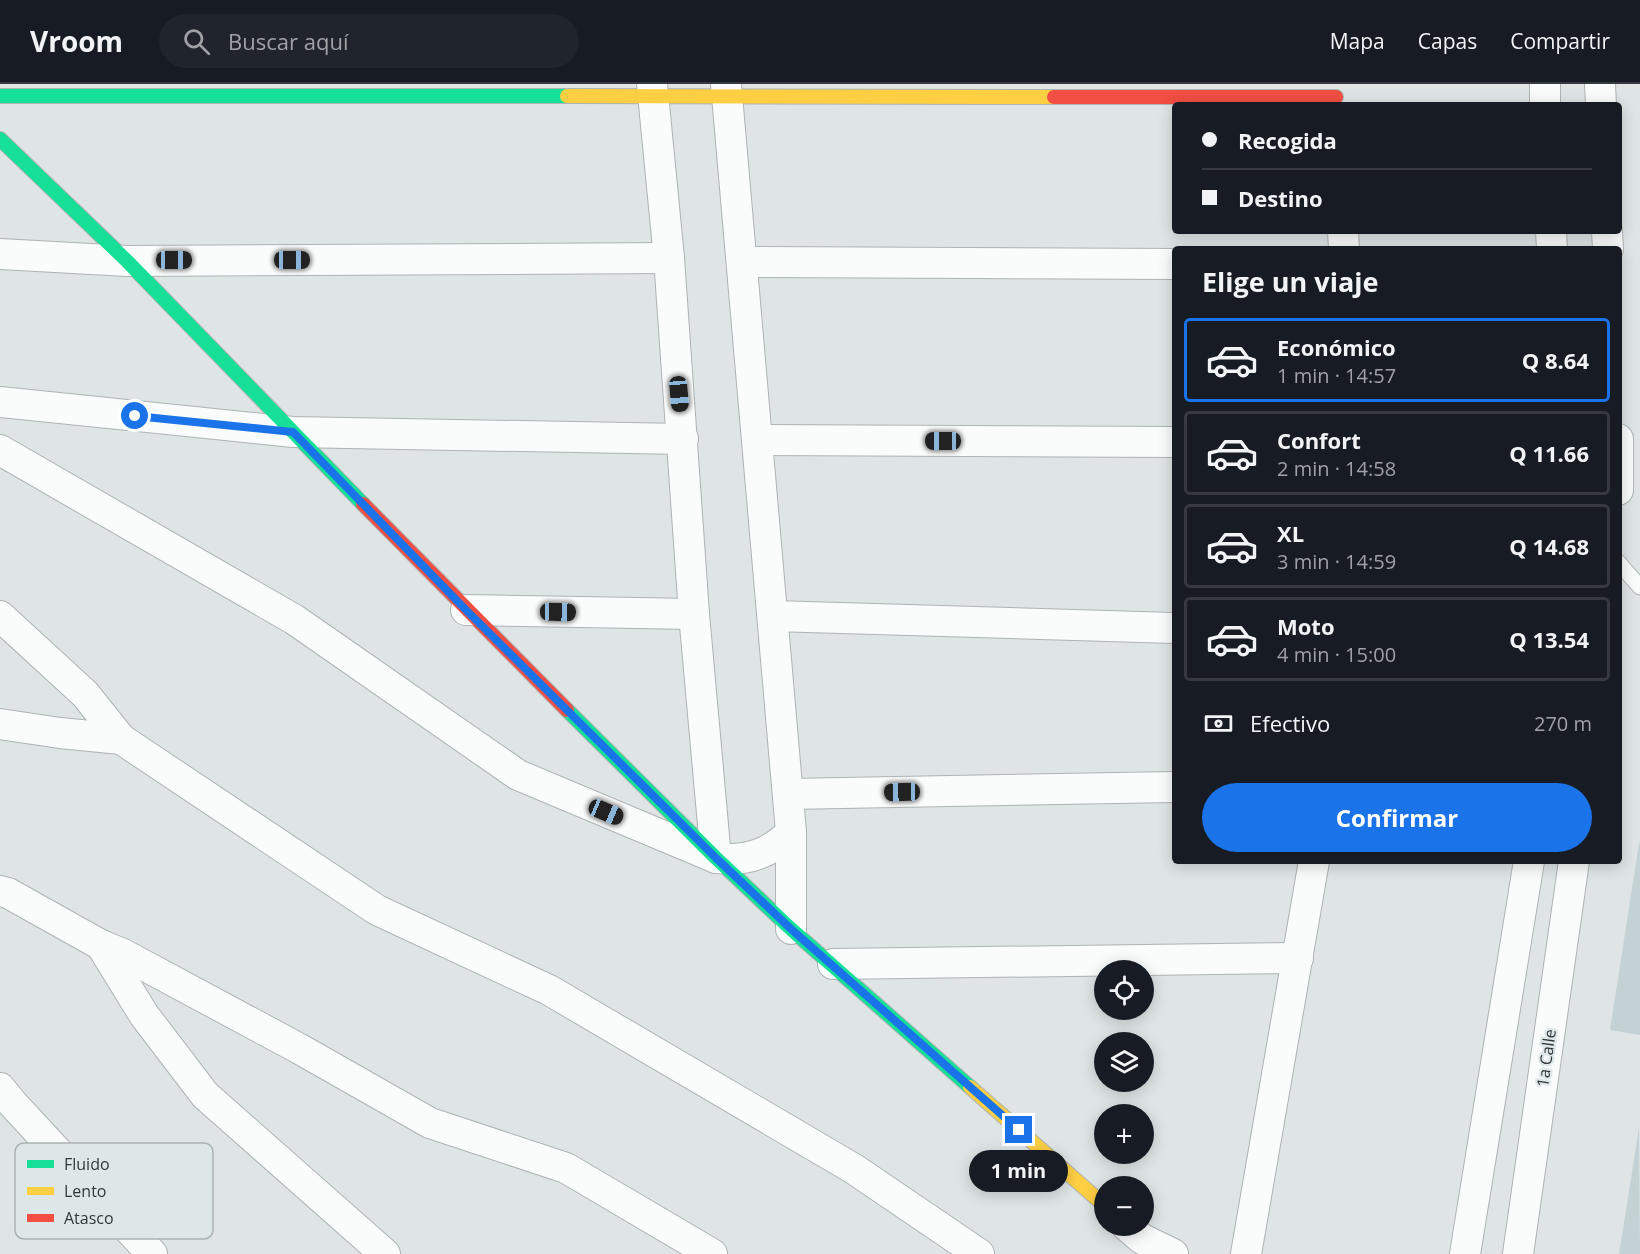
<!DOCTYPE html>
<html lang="es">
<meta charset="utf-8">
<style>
body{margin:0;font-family:"Open Sans",sans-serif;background:#20242c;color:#f1f3f6;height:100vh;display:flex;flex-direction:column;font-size:22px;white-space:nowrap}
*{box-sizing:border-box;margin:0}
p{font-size:20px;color:#9ea1a6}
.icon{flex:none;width:33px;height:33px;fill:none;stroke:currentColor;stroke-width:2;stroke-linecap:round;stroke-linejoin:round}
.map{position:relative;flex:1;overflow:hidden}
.panel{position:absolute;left:1172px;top:162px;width:450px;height:618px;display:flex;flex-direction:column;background:#171b24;border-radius:6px;box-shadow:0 3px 15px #0003}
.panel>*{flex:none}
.guide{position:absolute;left:1172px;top:18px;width:450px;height:132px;border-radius:6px;box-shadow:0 3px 15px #0003;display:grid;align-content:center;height:132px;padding:0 30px;background:#171b24}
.controls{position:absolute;left:1094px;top:876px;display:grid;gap:12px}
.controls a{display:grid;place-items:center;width:60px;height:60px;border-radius:50%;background:#171b24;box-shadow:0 3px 15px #0003;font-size:30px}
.end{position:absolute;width:27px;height:27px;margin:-14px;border:8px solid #1a73e8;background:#fff;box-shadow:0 0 0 3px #fff}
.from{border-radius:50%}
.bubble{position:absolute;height:42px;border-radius:21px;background:#171b24;box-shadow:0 3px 15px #0003;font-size:20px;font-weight:700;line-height:42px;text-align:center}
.car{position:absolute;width:18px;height:36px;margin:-18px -9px;border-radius:8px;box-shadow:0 0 4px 2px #0007;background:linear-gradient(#222 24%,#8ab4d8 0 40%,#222 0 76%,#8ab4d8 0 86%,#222 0)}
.guide b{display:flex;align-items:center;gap:21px;height:57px;font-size:22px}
.guide b+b{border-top:2px solid #363941}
.guide i{width:15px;height:15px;background:#f1f3f6}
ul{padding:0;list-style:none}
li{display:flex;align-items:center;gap:18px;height:84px;margin:0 12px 9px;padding:0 18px;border:3px solid #363941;border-radius:6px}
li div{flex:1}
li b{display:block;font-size:22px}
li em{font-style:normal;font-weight:700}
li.current{border-color:#1a73e8}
li>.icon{width:54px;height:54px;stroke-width:1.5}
h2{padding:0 30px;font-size:27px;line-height:72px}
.pay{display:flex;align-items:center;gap:15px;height:66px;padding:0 30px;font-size:22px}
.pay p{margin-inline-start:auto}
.button{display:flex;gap:12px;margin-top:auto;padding:12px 30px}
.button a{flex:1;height:69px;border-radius:36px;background:#1a73e8;color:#fff;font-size:24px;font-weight:700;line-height:69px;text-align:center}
header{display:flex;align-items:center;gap:36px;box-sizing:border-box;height:84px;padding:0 30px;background:#171b24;border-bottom:2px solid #363941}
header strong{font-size:28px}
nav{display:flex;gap:33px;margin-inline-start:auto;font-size:21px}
.search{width:420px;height:54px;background:#20242c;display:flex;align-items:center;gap:15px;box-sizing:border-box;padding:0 21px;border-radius:33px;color:#9ea1a6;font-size:22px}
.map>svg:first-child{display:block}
.building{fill:#c4d2d6}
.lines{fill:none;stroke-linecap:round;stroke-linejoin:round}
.lane-casing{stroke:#aeb3b3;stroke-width:17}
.street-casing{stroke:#aeb3b3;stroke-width:32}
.fast-casing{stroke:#aeb3b3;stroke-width:16}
.slow-casing{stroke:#aeb3b3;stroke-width:16}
.jam-casing{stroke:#aeb3b3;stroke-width:16}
.lane{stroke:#fafbfb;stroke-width:15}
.street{stroke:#fafbfb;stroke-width:30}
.fast{stroke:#16e098;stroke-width:14}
.slow{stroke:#ffcf43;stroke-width:14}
.jam{stroke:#f24e42;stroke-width:14}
.route{stroke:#1a73e8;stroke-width:8}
.labels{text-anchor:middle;stroke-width:4.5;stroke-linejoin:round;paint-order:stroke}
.street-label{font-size:16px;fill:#333737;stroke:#dde7e7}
.key{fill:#dde7e7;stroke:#aab2b2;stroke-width:1.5}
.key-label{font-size:16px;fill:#333737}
</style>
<header>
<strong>Vroom</strong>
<div class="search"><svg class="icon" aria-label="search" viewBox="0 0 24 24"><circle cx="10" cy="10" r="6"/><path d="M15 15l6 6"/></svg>Buscar aquí</div>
<nav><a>Mapa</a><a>Capas</a><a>Compartir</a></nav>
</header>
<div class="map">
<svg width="1640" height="1170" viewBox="0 0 1640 1170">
<rect width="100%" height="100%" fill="#dfe5e5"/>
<g class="building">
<polygon points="1639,759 1640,759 1640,951 1610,946"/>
<polygon points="1639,1044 1640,1170 1619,1170"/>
</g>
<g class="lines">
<g class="lane-casing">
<polyline id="lane" points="1618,478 1640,503"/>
</g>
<g class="street-casing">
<g id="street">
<polyline points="652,0 669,174 694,530 716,774"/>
<polyline points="726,0 791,748 791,845"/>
<polyline points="1545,0 1545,21"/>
<polyline points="1600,0 1601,21"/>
<polyline points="1343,147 1344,165"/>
<polyline points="1551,147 1552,165"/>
<polyline points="1607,147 1608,165"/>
<polyline points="0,170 127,177 669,174"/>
<polyline points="742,178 1174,180"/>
<polyline points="0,318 293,348 683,355"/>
<polyline points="1618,355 1618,406"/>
<polyline points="758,356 1174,358"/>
<path d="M 0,366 L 295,536 L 518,691 L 716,774 C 746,778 770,770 791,748"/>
<polyline points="466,526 694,530"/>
<polyline points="0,532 85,610 121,655"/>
<polyline points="773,532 1174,544"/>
<polyline points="0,640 60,649 121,655 377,826 549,906 854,1085 979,1170"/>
<polyline points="788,710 1174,703"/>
<polyline points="0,807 8,809 101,861 123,870 298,964 430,1039 566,1084 712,1170"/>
<polyline points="101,861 144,931 205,1011 385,1170"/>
<polyline points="833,880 1298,874"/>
<polyline points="0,1004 13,1020 152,1170"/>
<polyline points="1127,1142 1142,1155 1173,1170"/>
<polyline points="1246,1170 1314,777"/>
<polyline points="1465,1170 1529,777"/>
<polyline points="1518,1170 1574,777"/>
</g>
</g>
<g class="fast-casing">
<g id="fast">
<polyline points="0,12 567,12"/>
<polyline points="0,55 127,177 363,420"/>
<polyline points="567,626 716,774 791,845 970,1003"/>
</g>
</g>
<g class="slow-casing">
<g id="slow">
<polyline points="567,12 1054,13"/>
<polyline points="970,1003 1104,1121"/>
</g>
</g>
<g class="jam-casing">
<g id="jam">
<polyline points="1054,13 1336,13"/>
<polyline points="363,420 567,626"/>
</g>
</g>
<use href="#lane" class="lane"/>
<use href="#street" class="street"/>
<use href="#fast" class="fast"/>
<use href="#slow" class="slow"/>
<use href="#jam" class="jam"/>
</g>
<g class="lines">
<polyline class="route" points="135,332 293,348 466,526 716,774 791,845 1019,1046"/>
</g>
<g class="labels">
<g class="street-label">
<text transform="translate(1546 974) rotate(-82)" y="6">1a Calle</text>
</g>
</g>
<rect x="15" y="1059" width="198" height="96" rx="9" class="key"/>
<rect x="27" y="1076" width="27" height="8" fill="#16e098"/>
<rect x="27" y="1103" width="27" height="8" fill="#ffcf43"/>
<rect x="27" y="1130" width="27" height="8" fill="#f24e42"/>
<g class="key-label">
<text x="64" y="1086">Fluido</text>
<text x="64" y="1113">Lento</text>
<text x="64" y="1140">Atasco</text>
</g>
</svg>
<div class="controls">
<a><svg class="icon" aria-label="locate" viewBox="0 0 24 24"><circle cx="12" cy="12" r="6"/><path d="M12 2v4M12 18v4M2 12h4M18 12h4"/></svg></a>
<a><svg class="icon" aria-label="layers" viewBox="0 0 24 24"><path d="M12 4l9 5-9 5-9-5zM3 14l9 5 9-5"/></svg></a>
<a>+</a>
<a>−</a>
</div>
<i class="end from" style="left:135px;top:332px"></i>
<i class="end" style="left:1019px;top:1046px"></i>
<div class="bubble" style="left:969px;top:1066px;width:99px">1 min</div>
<i class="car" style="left:174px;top:176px;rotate:90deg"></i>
<i class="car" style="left:292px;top:176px;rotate:90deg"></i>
<i class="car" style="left:679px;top:310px;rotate:175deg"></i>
<i class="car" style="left:943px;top:357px;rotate:270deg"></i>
<i class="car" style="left:558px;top:528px;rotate:91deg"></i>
<i class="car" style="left:902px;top:708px;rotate:269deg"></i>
<i class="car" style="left:606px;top:728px;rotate:113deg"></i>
<div class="guide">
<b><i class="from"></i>Recogida</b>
<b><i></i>Destino</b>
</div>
<section class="panel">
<h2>Elige un viaje</h2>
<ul>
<li class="current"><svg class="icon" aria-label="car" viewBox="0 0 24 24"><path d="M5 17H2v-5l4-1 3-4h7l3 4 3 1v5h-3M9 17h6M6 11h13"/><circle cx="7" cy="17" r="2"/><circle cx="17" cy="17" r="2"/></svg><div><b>Económico</b><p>1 min · 14:57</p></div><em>Q 8.64</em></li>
<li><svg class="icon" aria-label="car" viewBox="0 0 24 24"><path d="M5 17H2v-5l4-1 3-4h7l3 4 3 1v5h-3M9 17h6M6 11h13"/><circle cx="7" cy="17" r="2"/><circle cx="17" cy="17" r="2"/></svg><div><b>Confort</b><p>2 min · 14:58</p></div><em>Q 11.66</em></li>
<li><svg class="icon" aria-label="car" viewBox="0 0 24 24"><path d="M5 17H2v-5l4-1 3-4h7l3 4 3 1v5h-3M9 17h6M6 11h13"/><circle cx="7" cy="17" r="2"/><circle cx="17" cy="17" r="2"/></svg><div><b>XL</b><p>3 min · 14:59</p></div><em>Q 14.68</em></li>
<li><svg class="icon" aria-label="car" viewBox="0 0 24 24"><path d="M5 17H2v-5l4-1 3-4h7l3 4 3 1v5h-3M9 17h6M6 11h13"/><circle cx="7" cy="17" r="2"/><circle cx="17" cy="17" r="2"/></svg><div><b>Moto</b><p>4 min · 15:00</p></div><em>Q 13.54</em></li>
</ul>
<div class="pay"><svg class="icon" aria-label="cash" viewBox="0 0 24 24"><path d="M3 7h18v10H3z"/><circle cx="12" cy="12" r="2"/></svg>Efectivo<p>270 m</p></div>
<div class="button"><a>Confirmar</a></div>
</section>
</div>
